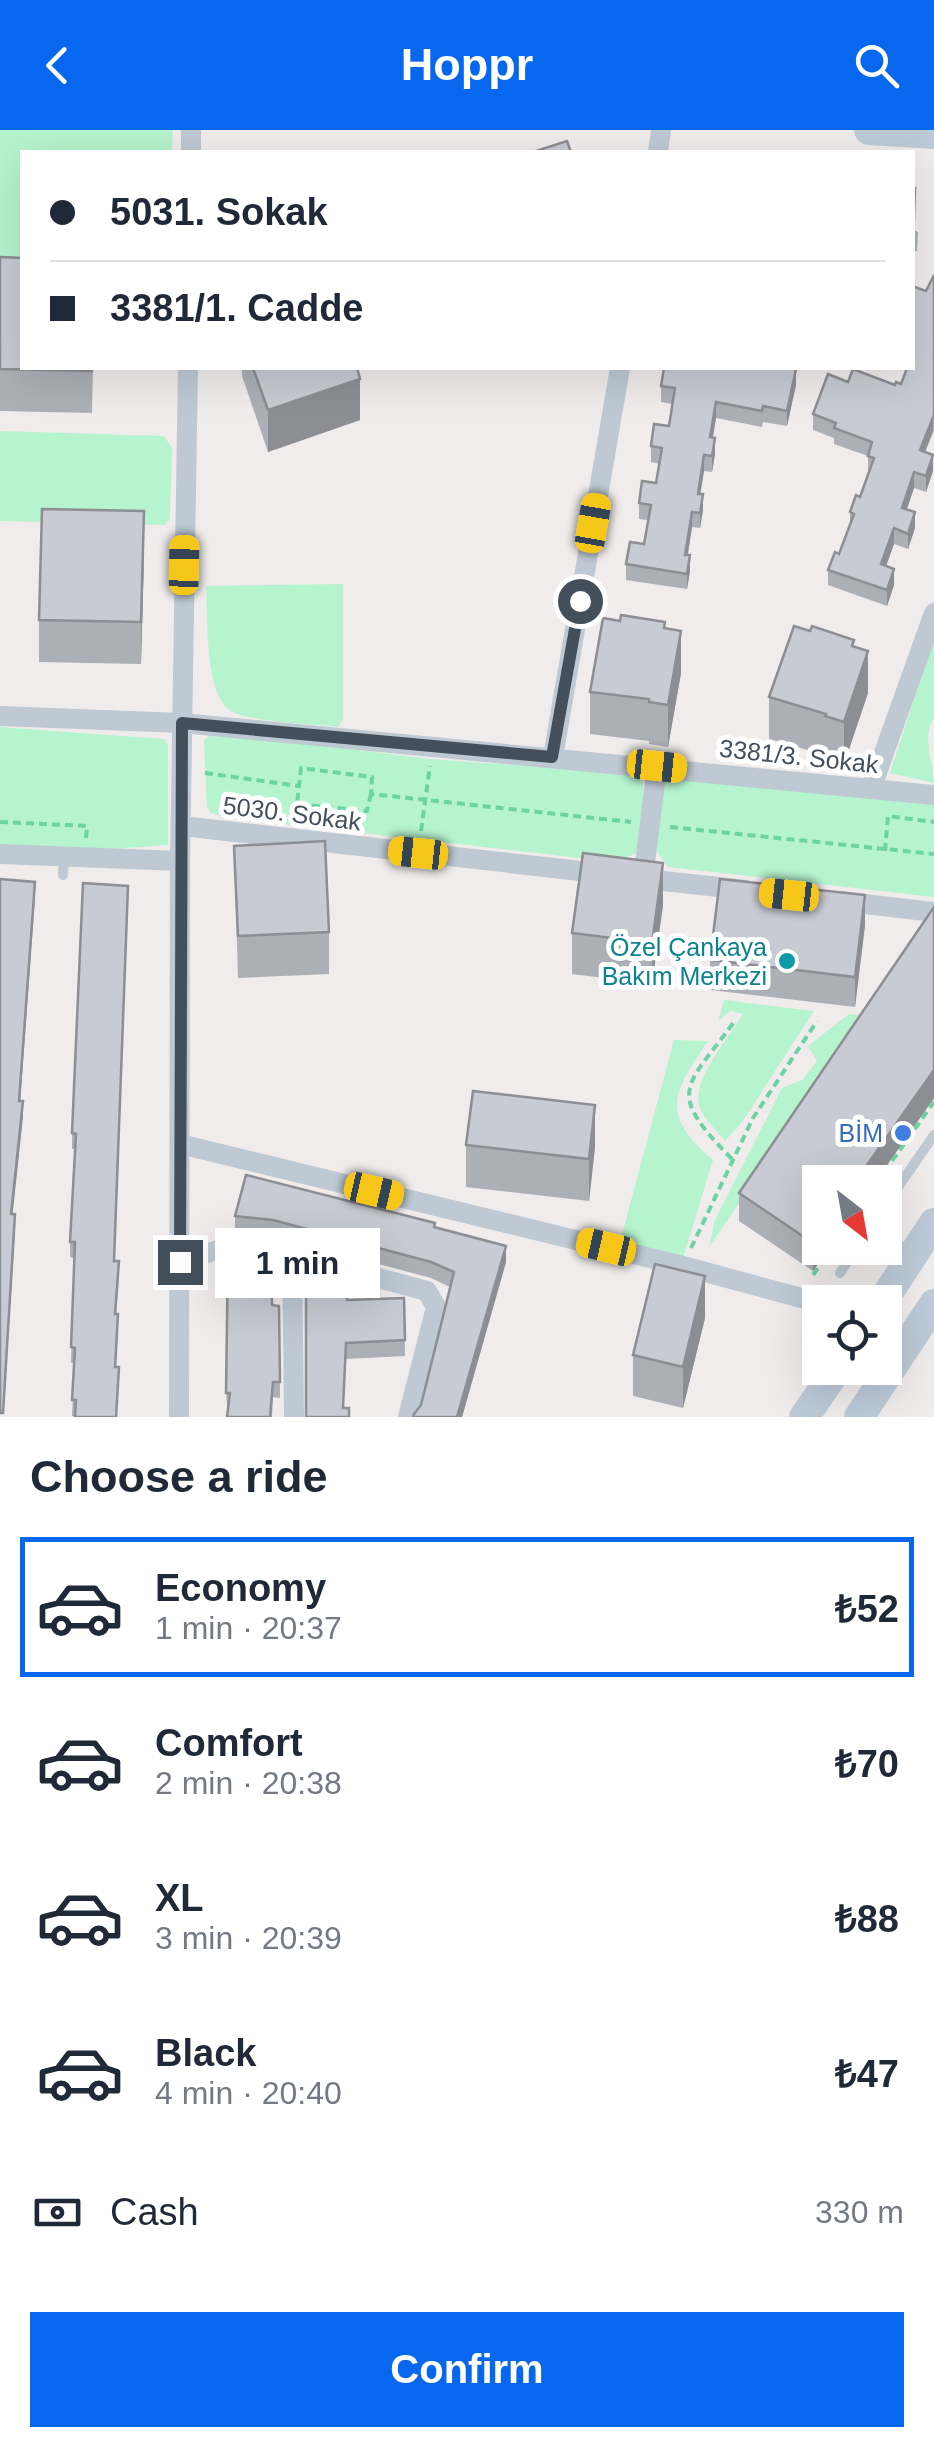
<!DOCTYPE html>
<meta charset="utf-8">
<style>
body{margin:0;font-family:Arial,sans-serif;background:#f2f2f3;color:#1f2937;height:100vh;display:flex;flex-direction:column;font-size:38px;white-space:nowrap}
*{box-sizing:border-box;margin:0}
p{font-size:32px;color:#747a83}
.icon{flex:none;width:55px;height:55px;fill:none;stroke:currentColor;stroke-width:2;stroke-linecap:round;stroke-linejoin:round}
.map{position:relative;height:1287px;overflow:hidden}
.panel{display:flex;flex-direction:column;background:#fff;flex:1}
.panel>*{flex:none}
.guide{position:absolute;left:20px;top:20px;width:895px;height:220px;border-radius:0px;box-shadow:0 10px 40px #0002;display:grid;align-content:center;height:220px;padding:0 30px;background:#fff}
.needle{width:65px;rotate:149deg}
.controls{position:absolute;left:802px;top:1035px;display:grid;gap:20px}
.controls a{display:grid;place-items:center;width:100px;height:100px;border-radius:0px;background:#fff;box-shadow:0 10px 40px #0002;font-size:50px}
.end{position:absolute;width:45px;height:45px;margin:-22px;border:12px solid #43505c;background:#fff;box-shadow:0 0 0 5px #fff}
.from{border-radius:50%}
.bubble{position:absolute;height:70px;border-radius:0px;background:#fff;box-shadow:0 10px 40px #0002;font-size:32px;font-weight:600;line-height:70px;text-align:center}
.car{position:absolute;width:30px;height:60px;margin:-30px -15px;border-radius:12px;box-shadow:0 0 8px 2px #0007;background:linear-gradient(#f5c518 24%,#345 0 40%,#f5c518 0 76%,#345 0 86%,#f5c518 0)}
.guide b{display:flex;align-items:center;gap:35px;height:95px;font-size:38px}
.guide b+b{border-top:2px solid #e0e1e3}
.guide i{width:25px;height:25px;background:#1f2937}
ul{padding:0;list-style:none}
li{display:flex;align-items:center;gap:30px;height:140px;margin:0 20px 15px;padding:0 10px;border:5px solid transparent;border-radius:0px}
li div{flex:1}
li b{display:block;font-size:38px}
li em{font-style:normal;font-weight:600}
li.selected{border-color:#0768ef}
li>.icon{width:90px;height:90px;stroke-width:1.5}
h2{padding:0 30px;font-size:45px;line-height:120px}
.pay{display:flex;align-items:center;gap:25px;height:110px;padding:0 30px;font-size:38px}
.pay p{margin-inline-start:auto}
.primary-button{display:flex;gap:20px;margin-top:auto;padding:20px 30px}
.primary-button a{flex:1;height:115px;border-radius:0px;background:#0768ef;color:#fff;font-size:40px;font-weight:600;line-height:115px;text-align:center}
header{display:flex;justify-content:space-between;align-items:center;height:130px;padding:0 30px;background:#0768ef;color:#fff;font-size:45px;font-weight:600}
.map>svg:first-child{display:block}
.green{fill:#b6f3cf}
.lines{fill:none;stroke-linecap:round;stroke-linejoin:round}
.path{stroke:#6bd4a2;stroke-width:4;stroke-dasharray:8 5;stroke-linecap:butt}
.lane{stroke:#bec9d4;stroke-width:10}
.street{stroke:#bec9d4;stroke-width:20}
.secondary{stroke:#bdcad8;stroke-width:30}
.wall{fill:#acafb5}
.shaded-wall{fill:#8c8e94}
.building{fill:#c8cbd3;stroke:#8c8e94;stroke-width:2.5}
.route{stroke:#43505c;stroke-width:12}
.culture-dot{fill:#0f9aa8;stroke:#fff;stroke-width:4}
.shop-dot{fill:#3f7fe0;stroke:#fff;stroke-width:4}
.labels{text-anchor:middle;stroke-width:10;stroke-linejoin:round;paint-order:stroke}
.street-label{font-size:25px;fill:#43505c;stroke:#fff}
.culture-label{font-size:25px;fill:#0d838f;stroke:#fff;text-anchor:end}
.shop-label{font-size:25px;fill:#366cbe;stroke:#fff;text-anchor:end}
</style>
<header><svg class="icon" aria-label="back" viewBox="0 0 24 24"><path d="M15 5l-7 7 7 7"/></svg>Hoppr<svg class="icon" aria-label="search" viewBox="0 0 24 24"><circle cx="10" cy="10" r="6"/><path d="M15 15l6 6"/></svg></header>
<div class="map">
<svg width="934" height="1287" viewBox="0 0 934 1287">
<rect width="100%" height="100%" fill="#f0ecec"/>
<g class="green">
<polygon points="0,0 173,0 172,22 22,22 22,166 0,166"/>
<polygon points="0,301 164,306 172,318 170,389 164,395 0,391"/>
<path d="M 343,454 L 343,589 L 338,597 C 315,594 249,592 231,581 C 204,565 208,485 206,456 Z"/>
<path d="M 934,508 L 934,588 C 921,608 934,632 934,653 L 890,643 Z"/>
<polygon points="0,597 164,609 168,615 168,715 112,719 0,716"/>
<path d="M 213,602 L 431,629 L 635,644 L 643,653 C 645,676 646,702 635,724 L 614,732 L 223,687 L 211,683 L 207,677 L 204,610 Z"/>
<polygon points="664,649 934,672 934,767 668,737 655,719"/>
<path d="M 724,870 L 814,881 L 743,991 L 725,1011 C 718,1002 704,989 700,978 C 690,951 729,908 743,884 L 730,881 L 718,891 Z"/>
<polygon points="849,884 867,886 709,1117 715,1090 782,958 802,950 817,931 808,916"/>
<path d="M 674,910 L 708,911 C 672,963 660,985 713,1030 L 683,1128 L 620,1112 Z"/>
</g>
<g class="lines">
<g class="path">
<polyline points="205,643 299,656"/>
<polyline points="371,664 367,681 297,674 301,638 372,647 371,664 631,692"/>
<polyline points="0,692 87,696 86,708"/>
<polyline points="670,697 934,724"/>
<polyline points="421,701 430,636"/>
<polyline points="885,721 888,686 934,692"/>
<path d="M 732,1029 C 665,961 685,959 734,892"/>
<polyline points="877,1052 934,972"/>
<polyline points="691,1118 753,988 817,891"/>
<polyline points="813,1145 832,1118"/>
</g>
<g class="lane">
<polyline points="63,745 64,727"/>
<polyline points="885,1076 934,1005"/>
<polyline points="885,1108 911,1121"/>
<polyline points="840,1143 857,1118"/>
</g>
<g class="street">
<polyline points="191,22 191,0"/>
<polyline points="658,22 661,0"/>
<polyline points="0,586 182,593 934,665"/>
<polyline points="553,627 620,238"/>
<polyline points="871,659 934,483"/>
<polyline points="182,696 607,744"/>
<polyline points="0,724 180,731"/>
<polyline points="636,748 746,760"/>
<polyline points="643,749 657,636"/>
<polyline points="839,771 934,782"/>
<polyline points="180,1014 683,1136 820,1173"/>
<polyline points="292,1125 294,1287"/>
<polyline points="180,1131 235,1115 270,1119 427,1161 436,1177 408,1287"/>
<polyline points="179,1287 180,731 188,238"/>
</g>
<g class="secondary">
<polyline points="869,0 934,4"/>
<polyline points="882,1172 934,1093"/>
<polyline points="804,1287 838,1238"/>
<polyline points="859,1287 934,1174"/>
</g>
</g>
<g class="wall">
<polygon points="912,58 915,58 914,100 918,102 917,121 912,121"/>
<polygon points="0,127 22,238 93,238 92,283 0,281"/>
<polygon points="934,145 934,301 925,322 933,341 926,362 914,358 907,379 915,398 908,419 894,414 886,436 894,455 887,476 828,455 828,440 839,424 850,396 850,382 860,367 869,342 868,341 868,326 834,314 834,308 813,300 813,284 848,252 895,255 901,254 912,238 926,161"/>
<polygon points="242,238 357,238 360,290 268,322 242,246"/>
<polygon points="796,255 787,296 763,292 762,297 716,288 713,307 715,324 712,342 704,341 700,364 703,380 700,398 692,397 688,425 690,441 687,459 626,450 626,434 644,414 648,390 639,389 639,373 656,353 660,334 651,332 651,316 669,296 672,274 661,272 661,256"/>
<polygon points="144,423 141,534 39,532 39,490"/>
<polygon points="665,498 681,543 668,617 649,614 649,611 590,604 590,562"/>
<polygon points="810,501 854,516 868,563 844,634 825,628 825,625 769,609 769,567"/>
<polygon points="234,716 329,802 329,844 238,848"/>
<polygon points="83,753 114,1131 119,1147 116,1184 118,1200 116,1237 119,1253 75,1286 72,1286 74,1233 71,1233 74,1128 70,1127 70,1112 75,1019 72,1019 72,1003"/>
<polygon points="663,775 652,854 572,844 572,803"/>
<polygon points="865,795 855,877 710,860 710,830"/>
<polygon points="934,968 875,1052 820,1052 820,1118 829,1118 813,1141 739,1091 739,1063"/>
<polygon points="466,1015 595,1017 589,1071 466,1057"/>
<polygon points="235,1086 435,1097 506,1132 462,1287 421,1275 450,1157 431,1148 273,1106 235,1101"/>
<polygon points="404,1168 405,1226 346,1229 343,1278 306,1287 348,1170"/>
<polygon points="272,1175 279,1176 280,1268 273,1267 272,1287 228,1287 226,1263"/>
<polygon points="705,1188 683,1278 633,1266 633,1225"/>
</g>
<g class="shaded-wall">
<polygon points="796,239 796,255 787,296 787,281"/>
<polygon points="360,249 360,290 268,322 268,280"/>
<polygon points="716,272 716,288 710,323 710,307"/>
<polygon points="933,285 933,300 920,336 920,320"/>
<polygon points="715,308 715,324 712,342 712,326"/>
<polygon points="704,325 704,341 698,379 698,364"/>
<polygon points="933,325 933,341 926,362 926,346"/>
<polygon points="914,342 914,358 902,393 902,378"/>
<polygon points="703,364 703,380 700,398 700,383"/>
<polygon points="144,381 144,423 141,534 141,492"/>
<polygon points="692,382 692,397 685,440 685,425"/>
<polygon points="915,382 915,398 908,419 908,404"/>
<polygon points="894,398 894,414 881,450 881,434"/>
<polygon points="690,425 690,441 687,459 687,444"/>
<polygon points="894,439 894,455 887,476 887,460"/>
<polygon points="681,501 681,543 668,617 668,575"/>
<polygon points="868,521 868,563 844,634 844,592"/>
<polygon points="663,733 663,775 652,854 652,813"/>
<polygon points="35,752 35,767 19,987 19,971"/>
<polygon points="865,765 865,795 855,877 855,847"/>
<polygon points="934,940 934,968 875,1052 855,1052"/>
<polygon points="23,971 23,987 11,1099 11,1084"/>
<polygon points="595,975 595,1017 589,1071 589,1029"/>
<polygon points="15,1084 15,1100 3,1287"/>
<polygon points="820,1103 820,1118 829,1118 813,1141 813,1113"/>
<polygon points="506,1116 506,1132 462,1287 457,1287"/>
<polygon points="705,1146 705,1188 683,1278 683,1237"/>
</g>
<g class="building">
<polygon points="567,11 571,22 533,22"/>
<polygon points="912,58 915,58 914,89 912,89"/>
<polygon points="0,127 22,128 22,238 92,238 92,241 0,239"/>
<polygon points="934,145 934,285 920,320 933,325 926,346 914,342 902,378 915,382 908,404 894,398 881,434 894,439 887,460 828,440 835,422 839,424 854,384 850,382 856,365 860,367 874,328 868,326 872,312 834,298 836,293 813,284 828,244 848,252 853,239 895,255 896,252 901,254 907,238 912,238 912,156 926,161"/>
<polygon points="253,238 357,238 360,249 268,280"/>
<polygon points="664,238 787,238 796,239 787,281 763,276 762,281 716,272 710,307 715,308 712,326 704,325 698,364 703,364 700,383 692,382 685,425 690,425 687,444 626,434 630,412 644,414 651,375 639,373 642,351 656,353 662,318 651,316 654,294 669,296 675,258 661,256"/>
<polygon points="42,379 144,381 141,492 39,490"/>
<polygon points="621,485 665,492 664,498 681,501 668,575 649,572 649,569 590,562 603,488 620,491"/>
<polygon points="794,496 810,501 812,496 854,510 852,516 868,521 844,592 825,586 826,584 769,567"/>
<polygon points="325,711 329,802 238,806 234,716"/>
<polygon points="583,723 663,733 652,813 572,803"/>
<polygon points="0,749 35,752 19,971 23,971 11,1084 15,1084 3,1283 0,1283"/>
<polygon points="720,749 865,765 855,847 710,830"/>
<polygon points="83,753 128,756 114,1131 119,1131 115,1184 118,1184 115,1237 119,1237 116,1287 75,1287 76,1270 72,1270 75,1218 71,1217 75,1112 70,1112 76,1004 72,1003"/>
<polygon points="934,777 934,940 855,1052 820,1052 820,1103 813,1113 739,1063"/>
<polygon points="473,961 595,975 589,1029 466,1015"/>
<polygon points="246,1045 435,1093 434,1097 506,1116 457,1287 413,1287 414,1284 421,1275 454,1142 431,1132 273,1090 235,1086"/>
<polygon points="271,1120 272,1175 279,1176 280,1252 273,1252 270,1287 227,1287 230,1263 226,1263 228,1121"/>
<polygon points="655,1134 705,1146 683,1237 633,1225"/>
<polygon points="306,1154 348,1157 347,1170 404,1168 405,1210 346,1213 343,1278 349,1278 349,1287 306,1287"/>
</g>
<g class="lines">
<polyline class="route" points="180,1132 182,593 552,627 580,471"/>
</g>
<circle class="culture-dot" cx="787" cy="831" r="10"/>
<circle class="shop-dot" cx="903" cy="1003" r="10"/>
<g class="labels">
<g class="street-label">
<text transform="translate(799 626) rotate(6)" y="9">3381/3. Sokak</text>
<text transform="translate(292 683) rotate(7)" y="9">5030. Sokak</text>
</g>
<g class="culture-label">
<text x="767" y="826">Özel Çankaya<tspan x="767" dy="29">Bakım Merkezi</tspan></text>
</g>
<g class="shop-label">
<text x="883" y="1012">BİM</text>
</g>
</g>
</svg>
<div class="controls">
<a><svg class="needle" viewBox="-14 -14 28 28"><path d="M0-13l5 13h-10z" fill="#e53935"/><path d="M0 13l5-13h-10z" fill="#747a83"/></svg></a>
<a><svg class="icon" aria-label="locate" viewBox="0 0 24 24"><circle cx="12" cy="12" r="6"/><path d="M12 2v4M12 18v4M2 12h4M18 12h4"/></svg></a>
</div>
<i class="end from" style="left:580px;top:471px"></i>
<i class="end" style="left:180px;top:1132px"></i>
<div class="bubble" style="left:215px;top:1098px;width:165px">1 min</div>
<i class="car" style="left:593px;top:393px;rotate:10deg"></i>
<i class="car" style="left:184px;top:435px;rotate:1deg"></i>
<i class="car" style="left:657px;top:636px;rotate:96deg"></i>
<i class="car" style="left:418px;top:723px;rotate:276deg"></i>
<i class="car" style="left:789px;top:765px;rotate:276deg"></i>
<i class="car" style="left:374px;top:1061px;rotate:103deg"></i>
<i class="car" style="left:606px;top:1117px;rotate:283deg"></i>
<div class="guide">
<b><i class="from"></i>5031. Sokak</b>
<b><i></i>3381/1. Cadde</b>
</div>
</div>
<section class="panel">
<h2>Choose a ride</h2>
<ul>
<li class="selected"><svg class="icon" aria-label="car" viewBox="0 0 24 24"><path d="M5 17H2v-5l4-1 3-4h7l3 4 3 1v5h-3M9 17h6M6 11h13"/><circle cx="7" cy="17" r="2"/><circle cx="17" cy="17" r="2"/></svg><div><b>Economy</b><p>1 min · 20:37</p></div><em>₺52</em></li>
<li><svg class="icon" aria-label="car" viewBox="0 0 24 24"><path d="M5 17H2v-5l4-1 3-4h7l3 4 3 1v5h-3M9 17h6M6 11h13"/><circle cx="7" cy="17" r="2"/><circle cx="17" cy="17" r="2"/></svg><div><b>Comfort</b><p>2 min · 20:38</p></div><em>₺70</em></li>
<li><svg class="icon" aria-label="car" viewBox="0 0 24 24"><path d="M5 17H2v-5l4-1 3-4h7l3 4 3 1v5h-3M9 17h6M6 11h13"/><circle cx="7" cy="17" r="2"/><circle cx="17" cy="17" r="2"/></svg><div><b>XL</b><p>3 min · 20:39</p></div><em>₺88</em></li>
<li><svg class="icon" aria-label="car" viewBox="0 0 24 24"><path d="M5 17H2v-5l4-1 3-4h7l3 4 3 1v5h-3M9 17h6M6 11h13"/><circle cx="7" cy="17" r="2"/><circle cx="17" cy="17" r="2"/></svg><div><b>Black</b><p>4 min · 20:40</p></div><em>₺47</em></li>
</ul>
<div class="pay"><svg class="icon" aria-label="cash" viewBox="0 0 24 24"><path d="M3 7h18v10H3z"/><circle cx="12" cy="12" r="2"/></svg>Cash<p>330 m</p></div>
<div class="primary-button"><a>Confirm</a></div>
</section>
